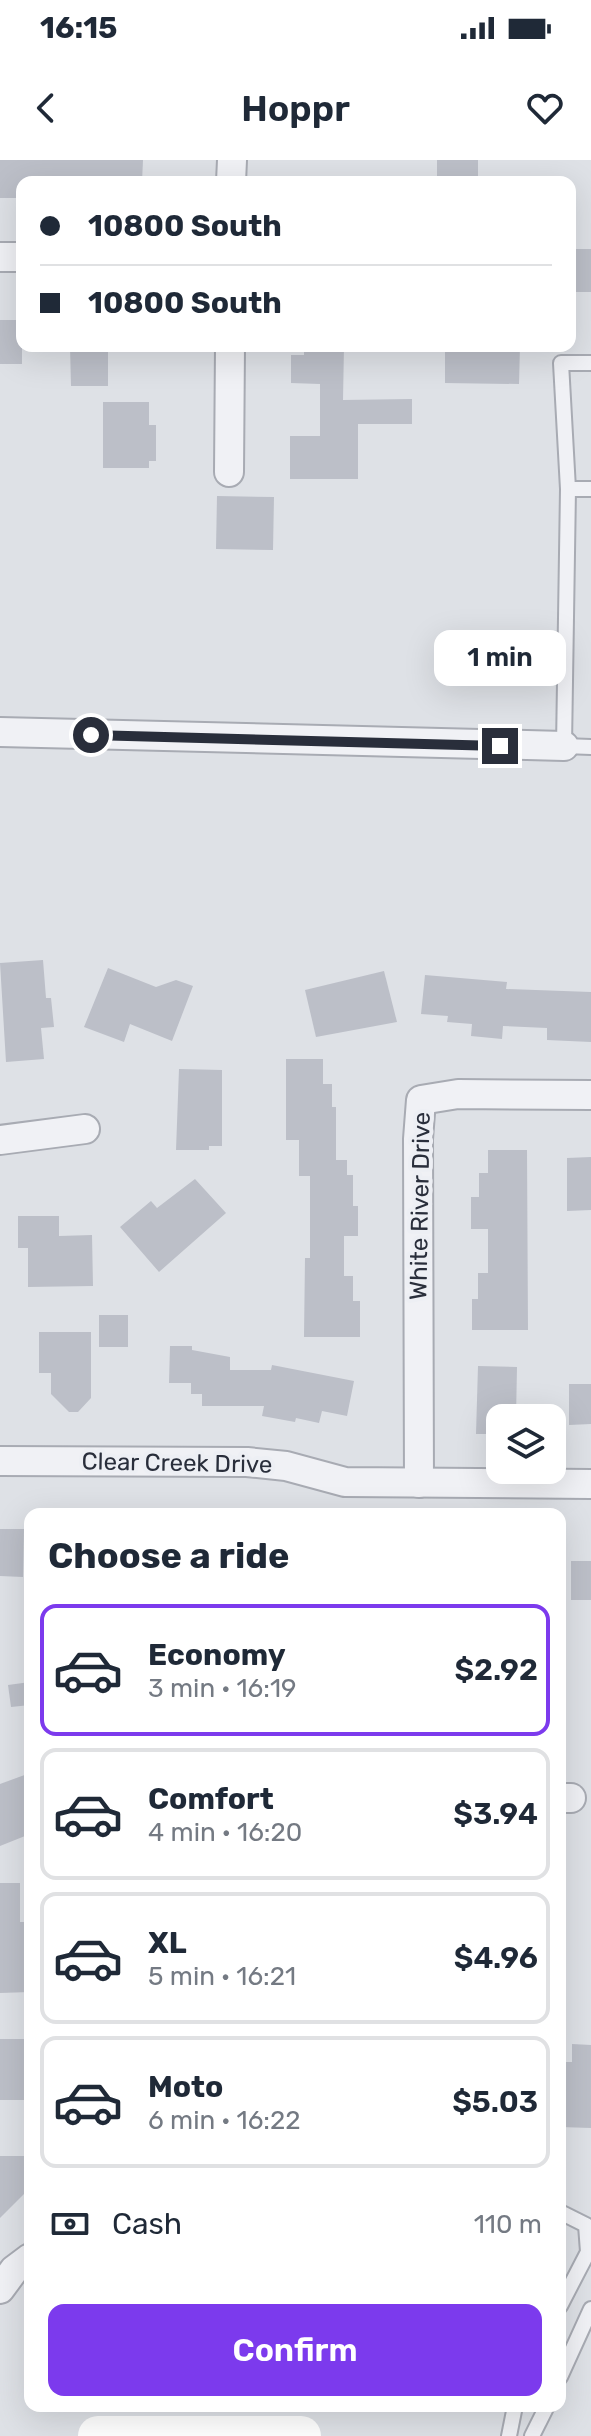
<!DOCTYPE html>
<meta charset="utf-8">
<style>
body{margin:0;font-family:Rubik,sans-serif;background:#f6f6f7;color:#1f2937;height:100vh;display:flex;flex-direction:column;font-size:30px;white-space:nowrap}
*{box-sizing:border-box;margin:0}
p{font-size:26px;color:#747a83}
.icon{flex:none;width:44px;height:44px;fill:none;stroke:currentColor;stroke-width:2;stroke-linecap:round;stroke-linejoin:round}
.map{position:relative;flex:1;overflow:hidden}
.panel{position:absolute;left:24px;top:1348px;width:542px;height:904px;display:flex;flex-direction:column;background:#fff;border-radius:16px;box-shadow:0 8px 32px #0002}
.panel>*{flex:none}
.top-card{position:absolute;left:16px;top:16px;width:560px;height:176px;border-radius:16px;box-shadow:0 8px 32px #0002;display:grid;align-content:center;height:176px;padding:0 24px;background:#fff}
.controls{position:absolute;left:486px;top:1244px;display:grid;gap:16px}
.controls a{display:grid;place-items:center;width:80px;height:80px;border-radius:16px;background:#fff;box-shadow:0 8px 32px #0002;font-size:40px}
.end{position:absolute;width:36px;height:36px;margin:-18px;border:10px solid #292e3b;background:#fff;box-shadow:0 0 0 4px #fff}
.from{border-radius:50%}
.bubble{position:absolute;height:56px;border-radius:16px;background:#fff;box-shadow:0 8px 32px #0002;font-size:26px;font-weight:600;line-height:56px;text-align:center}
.top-card b{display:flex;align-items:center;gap:28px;height:76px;font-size:30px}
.top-card b+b{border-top:2px solid #e0e1e3}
.top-card i{width:20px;height:20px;background:#1f2937}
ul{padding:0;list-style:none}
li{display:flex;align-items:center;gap:24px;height:132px;margin:0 16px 12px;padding:0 8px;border:4px solid #e0e1e3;border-radius:16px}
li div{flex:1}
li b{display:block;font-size:30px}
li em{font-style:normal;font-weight:600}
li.active{border-color:#7c3aed}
li>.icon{width:72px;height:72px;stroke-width:1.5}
h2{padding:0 24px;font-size:36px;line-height:96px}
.pay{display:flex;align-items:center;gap:20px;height:88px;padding:0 24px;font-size:30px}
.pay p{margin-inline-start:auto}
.action{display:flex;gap:16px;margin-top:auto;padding:16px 24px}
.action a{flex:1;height:92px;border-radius:16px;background:#7c3aed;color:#fff;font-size:32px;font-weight:600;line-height:92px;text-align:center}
.status{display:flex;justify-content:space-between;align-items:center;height:56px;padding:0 40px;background:#fff;direction:ltr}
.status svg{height:22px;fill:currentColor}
header{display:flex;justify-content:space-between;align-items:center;height:104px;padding:0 24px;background:#fff;font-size:36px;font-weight:600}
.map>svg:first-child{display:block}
.building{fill:#bcbfc8}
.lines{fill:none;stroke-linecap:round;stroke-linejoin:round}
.lane-casing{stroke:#a8abb3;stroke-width:18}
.street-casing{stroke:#a8abb3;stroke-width:32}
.lane{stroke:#f0f1f5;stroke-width:14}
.street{stroke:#f0f1f5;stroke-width:28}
.secondary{stroke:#fff;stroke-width:40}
.route{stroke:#292e3b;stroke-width:10}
.labels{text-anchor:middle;stroke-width:8;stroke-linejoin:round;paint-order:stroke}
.street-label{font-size:24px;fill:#292e3b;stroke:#edeff4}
</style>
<div class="status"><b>16:15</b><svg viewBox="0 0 49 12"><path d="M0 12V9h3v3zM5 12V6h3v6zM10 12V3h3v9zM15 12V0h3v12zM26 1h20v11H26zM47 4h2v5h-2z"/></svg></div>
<header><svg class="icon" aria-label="back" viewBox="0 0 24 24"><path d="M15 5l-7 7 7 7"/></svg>Hoppr<svg class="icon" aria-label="heart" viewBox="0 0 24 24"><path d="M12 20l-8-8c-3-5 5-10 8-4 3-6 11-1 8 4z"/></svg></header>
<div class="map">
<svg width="591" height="2276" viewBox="0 0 591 2276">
<rect width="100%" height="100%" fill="#dee1e6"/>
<g class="building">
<polygon points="0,0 143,0 142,22 22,22 22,38 0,38"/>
<rect x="437" y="0" width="41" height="22"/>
<rect x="570" y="89" width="21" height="43"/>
<rect x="0" y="160" width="22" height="44"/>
<polygon points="70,186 108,186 108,226 71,226"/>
<polygon points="304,186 344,186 343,240 412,239 412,264 358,264 358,319 290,319 290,276 320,276 320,224 291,223 291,195 304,195"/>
<polygon points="445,186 520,186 519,224 445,223"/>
<polygon points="103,242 149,242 149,265 156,265 156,301 149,301 149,308 103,308"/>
<polygon points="217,336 274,337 273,390 216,389"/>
<polygon points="43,800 46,838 51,838 54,867 41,868 44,899 6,902 0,803"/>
<polygon points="108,808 156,827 176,820 193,826 172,881 130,864 124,882 84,867"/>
<polygon points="384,811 397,862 316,877 305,830"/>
<polygon points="425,815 507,822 506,829 591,832 591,882 547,880 547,868 503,866 502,879 471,876 472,864 447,862 448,856 421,854"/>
<polygon points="286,899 323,899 323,924 332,924 332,947 336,947 336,1000 347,1000 347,1015 353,1015 353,1046 358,1046 358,1076 344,1076 344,1116 353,1116 353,1141 360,1141 360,1177 304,1177 305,1098 310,1098 310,1016 299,1016 299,980 286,980"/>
<polygon points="179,909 222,910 222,986 209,986 209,990 176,990"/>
<polygon points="488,990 527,990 528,1170 472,1170 472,1139 478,1139 478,1113 488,1113 488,1069 471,1069 471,1037 479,1037 479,1013 488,1013"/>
<polygon points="591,997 591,1050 567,1051 567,998"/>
<polygon points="195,1019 226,1053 159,1112 120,1067 151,1041 157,1048"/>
<polygon points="18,1056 59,1056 59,1076 92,1075 93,1126 28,1127 28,1088 18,1088"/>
<rect x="99" y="1155" width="29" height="32"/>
<polygon points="39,1172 91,1172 91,1238 78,1252 69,1252 51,1234 51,1213 39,1213"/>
<polygon points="170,1186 192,1186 192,1190 230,1197 230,1210 271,1210 272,1205 354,1221 347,1256 322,1251 319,1263 296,1258 295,1262 262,1256 264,1246 202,1246 202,1234 191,1234 191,1223 169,1223"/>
<polygon points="478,1206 517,1207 516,1258 500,1258 500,1274 476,1274"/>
<polygon points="569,1224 591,1224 591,1264 569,1265"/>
<polygon points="0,1369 24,1369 23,1417 0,1416"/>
<rect x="571" y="1401" width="20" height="39"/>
<polygon points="30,1522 30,1545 11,1547 8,1525"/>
<polygon points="30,1613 30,1674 0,1686 0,1624"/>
<polygon points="0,1723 20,1723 20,1762 25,1762 26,1781 30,1781 30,1832 0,1833"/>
<rect x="0" y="1879" width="29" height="61"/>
<polygon points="572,1884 591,1885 591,1968 560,1967 560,1902 572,1902"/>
<polygon points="0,1996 30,1996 30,2028 0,2058"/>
</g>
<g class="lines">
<g class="lane-casing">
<g id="lane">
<polyline points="591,203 561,203 568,329 564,586 591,587"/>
<polyline points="568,329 591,329"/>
<polyline points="560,2052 586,2065 588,2092 560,2146"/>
<polyline points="560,2217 591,2149"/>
<polyline points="509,2276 515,2246"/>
<polyline points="532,2276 547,2246"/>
</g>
</g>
<g class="street-casing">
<g id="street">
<polyline points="231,22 232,0"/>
<polyline points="0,97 22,97"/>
<polyline points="229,312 230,186"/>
<polyline points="0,572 564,586"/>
<polyline points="0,980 85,969"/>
<polyline points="0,1301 247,1302 286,1306 345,1322 591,1324"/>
<polyline points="419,1323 418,979 421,940 458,934 591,935"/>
<polyline points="560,1638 571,1638"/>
<polyline points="0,2129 14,2110 30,2098"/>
</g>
</g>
<use href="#lane" class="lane"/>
<use href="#street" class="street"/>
<polyline class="secondary" points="98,2276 301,2276"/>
</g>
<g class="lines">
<polyline class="route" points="91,575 500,586"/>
</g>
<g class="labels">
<g class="street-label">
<text transform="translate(420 1046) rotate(-89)" y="8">White River Drive</text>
<text transform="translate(177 1303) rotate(1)" y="8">Clear Creek Drive</text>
</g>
</g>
</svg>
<div class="controls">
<a><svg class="icon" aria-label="layers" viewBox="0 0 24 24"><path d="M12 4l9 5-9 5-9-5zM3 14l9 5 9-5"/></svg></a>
</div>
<i class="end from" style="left:91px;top:575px"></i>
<i class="end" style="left:500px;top:586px"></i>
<div class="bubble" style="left:434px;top:470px;width:132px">1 min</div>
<div class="top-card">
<b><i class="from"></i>10800 South</b>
<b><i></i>10800 South</b>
</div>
<section class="panel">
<h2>Choose a ride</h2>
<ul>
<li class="active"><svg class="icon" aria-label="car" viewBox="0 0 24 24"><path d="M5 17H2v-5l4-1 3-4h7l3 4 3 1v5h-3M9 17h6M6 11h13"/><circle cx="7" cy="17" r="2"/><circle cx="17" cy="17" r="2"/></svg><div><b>Economy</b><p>3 min · 16:19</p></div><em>$2.92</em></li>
<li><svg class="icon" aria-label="car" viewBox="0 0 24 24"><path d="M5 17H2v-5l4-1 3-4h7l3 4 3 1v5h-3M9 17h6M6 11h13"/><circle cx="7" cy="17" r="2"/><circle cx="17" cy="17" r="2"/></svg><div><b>Comfort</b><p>4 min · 16:20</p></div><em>$3.94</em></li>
<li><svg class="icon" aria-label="car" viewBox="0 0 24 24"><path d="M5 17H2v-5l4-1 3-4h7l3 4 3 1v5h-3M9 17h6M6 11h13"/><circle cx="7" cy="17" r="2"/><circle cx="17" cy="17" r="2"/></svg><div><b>XL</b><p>5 min · 16:21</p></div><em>$4.96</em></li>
<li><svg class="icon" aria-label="car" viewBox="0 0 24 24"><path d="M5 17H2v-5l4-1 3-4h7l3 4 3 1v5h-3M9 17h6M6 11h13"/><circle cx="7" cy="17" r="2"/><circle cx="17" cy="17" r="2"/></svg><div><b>Moto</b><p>6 min · 16:22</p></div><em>$5.03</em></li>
</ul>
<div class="pay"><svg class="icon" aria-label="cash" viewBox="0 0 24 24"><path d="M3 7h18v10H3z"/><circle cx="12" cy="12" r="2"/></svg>Cash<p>110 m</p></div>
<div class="action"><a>Confirm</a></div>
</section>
</div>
